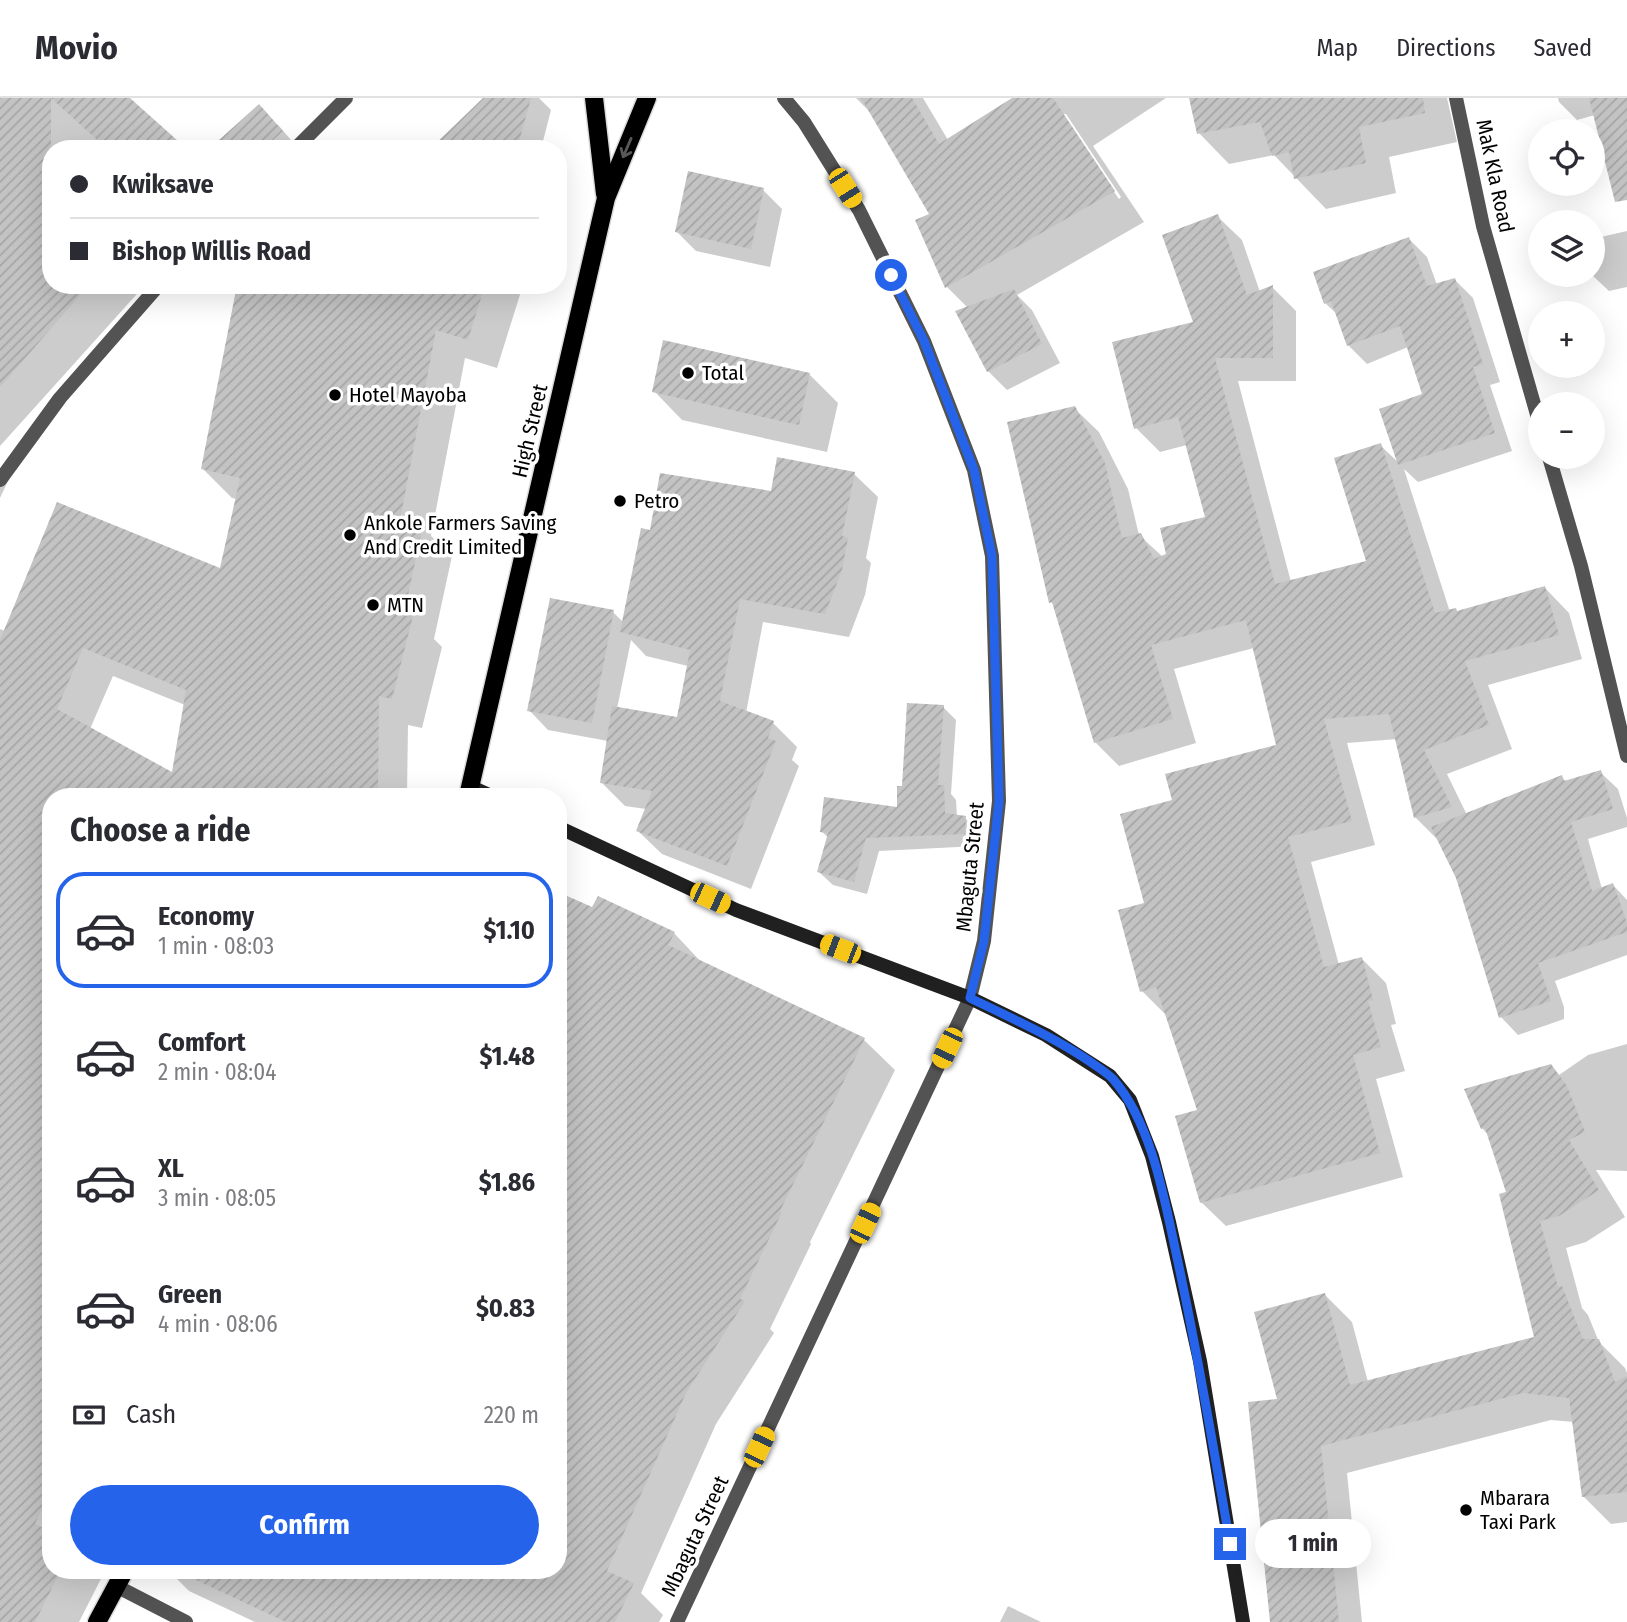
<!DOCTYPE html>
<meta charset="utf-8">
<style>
body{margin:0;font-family:"Fira Sans Condensed",sans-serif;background:#f7f7f7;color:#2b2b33;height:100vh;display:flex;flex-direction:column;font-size:26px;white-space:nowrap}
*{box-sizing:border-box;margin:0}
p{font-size:23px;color:#7c7c81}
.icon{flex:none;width:38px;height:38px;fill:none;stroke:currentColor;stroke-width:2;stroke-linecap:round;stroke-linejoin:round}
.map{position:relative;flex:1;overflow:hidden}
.drawer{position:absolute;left:42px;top:690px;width:525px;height:791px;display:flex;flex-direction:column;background:#fff;border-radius:28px;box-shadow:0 7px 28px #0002}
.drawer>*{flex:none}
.banner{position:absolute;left:42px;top:42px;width:525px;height:154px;border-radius:28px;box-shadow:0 7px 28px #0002;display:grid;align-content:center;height:154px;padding:0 28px;background:#fff}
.tools{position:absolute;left:1528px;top:21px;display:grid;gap:14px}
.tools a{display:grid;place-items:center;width:77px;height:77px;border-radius:50%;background:#fff;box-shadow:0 7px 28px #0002;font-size:35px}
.end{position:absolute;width:32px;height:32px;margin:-16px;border:9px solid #2563eb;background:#fff;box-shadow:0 0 0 4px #fff}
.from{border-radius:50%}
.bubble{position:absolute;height:49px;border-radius:24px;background:#fff;box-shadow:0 7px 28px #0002;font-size:23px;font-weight:700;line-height:49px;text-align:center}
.car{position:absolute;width:21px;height:42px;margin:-21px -10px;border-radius:9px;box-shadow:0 0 5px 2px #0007;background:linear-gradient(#f5c518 24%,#345 0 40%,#f5c518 0 76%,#345 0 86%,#f5c518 0)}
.banner b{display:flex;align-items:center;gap:24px;height:66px;font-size:26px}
.banner b+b{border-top:2px solid #e1e1e2}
.banner i{width:18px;height:18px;background:#2b2b33}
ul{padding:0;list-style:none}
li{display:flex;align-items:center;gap:21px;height:116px;margin:0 14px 10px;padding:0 14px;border:4px solid transparent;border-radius:28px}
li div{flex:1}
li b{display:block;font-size:26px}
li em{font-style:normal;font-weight:700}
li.current{border-color:#2563eb}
li>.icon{width:63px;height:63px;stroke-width:1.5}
h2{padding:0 28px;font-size:32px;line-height:84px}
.pay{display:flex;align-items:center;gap:18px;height:77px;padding:0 28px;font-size:26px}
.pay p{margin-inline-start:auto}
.primary-button{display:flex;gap:14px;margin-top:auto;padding:14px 28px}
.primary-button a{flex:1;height:80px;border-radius:42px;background:#2563eb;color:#fff;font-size:28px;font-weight:700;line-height:80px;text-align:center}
header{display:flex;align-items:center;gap:42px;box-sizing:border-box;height:98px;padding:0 35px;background:#fff;border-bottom:2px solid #e1e1e2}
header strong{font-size:33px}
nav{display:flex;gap:38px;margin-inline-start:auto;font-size:24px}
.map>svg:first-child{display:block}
.shadow{fill:#0003;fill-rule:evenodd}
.building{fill:url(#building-hatch);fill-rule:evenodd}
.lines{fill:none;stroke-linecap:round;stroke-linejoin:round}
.primary-casing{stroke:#dbdbdb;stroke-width:21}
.lane{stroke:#535353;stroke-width:14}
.street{stroke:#535353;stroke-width:14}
.secondary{stroke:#202020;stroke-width:14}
.primary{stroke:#000;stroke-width:18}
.oneway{stroke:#595959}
.route{stroke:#2563eb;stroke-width:9}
.poi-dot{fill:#000;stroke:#fff;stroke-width:2.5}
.labels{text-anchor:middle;stroke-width:7;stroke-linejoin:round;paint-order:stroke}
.street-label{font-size:21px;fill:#000;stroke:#fff}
.poi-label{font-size:21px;fill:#000;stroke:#fff;text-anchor:start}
</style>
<header>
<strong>Movio</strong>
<nav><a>Map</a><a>Directions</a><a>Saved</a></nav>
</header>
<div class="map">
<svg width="1627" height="1524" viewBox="0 0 1627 1524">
<defs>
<pattern id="building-hatch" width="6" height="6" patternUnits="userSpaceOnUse" patternTransform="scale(1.75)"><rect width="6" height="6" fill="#c3c3c3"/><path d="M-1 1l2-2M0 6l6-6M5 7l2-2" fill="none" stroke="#a6a6a6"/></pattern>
</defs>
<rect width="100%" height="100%" fill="#fff"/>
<g class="shadow">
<polygon points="0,0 127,0 184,51 51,51 51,187 145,187 0,348"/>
<polygon points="486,0 539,0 551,12 541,51 444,51"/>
<path d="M 856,0 L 923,0 L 948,42 L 1015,0 L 1166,0 L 1093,48 L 1144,124 L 1017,197 L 1032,212 L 1060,265 L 1007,292 L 988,273 L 968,210 L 947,189 L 931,116 L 873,17 ZM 1061,16 L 1066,16 L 1121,99 L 1119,101 Z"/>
<polygon points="1191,0 1447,0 1457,44 1389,59 1396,95 1326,111 1274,57 1229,66 1199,35"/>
<polygon points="1558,0 1627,0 1627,96 1595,17 1577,22 1559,4"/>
<polygon points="278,27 299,51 237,51"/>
<polygon points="763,92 782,111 770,169 696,153 677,134"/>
<polygon points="1217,118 1242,142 1260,194 1272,189 1296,213 1296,283 1238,283 1291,484 1368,464 1380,347 1400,366 1381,312 1424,297 1408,249 1367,266 1349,248 1338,217 1325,205 1409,141 1427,159 1437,187 1455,182 1473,200 1500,284 1490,287 1512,353 1418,384 1404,371 1450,514 1458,514 1545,490 1569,515 1582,561 1488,587 1512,651 1447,676 1467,717 1561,679 1567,684 1600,674 1618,691 1627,720 1627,729 1588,741 1602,791 1613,787 1627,802 1627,857 1555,883 1564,909 1564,921 1518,937 1501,919 1457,779 1440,744 1415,719 1397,641 1347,645 1375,747 1311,764 1339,867 1362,861 1386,885 1396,926 1391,927 1405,973 1376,981 1403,1079 1226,1128 1201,1104 1199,1013 1166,917 1142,893 1146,806 1174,703 1278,648 1254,550 1174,571 1196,645 1119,668 1095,644 1055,508 1051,504 1074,310 1099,334 1128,391 1139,437 1163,459 1207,420 1187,347 1160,354 1136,330 1196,225"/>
<polygon points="1627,133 1627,189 1609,193 1592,177 1592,141"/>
<path d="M 267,187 L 523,187 L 497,270 L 465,260 L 431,438 L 452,458 L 434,541 L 442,549 L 422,630 L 408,627 L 407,698 L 51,698 L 51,1472 L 98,1472 L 103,1477 L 79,1524 L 0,1524 L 0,531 L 5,533 L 222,473 L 237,401 L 232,400 L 203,371 ZM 113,578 L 185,607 L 174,676 L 90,631 Z"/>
<polygon points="665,244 810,277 838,305 827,354 682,322 654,293"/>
<polygon points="0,372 9,381 0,400"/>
<path d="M 854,376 L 878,399 L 866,460 L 871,465 L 865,497 L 849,539 L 763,524 L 746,615 L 773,625 L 797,649 L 792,662 L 799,668 L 751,791 L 662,756 L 638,733 L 646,711 L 625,708 L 601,684 L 608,643 L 548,632 L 529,612 L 613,514 L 624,525 L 651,434 L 772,396 ZM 631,542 L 646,558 L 688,568 L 679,621 L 617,611 Z"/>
<polygon points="943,609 956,622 951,696 956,702 957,719 965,720 978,733 978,748 879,753 867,796 833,787 819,774 829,740 821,733 899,711 904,690"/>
<polygon points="593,811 674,835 703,866 864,942 895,972 810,1144 811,1146 770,1231 774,1235 716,1326 641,1495 663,1517 659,1524 255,1524 189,1493 168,1472 558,1472"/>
<polygon points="1627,946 1627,1073 1596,1072 1625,1119 1586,1144 1566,1150 1582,1210 1588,1217 1599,1244 1625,1270 1627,1275 1627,1424 1611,1426 1584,1399 1574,1324 1551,1322 1347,1375 1362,1524 1272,1524 1280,1303 1325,1197 1352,1224 1368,1284 1536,1241 1508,1095 1489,1038 1482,1030 1550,968 1559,977 1588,957"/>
<polygon points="1008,1508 1041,1524 1000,1524"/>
</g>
<g class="building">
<polygon points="0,0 130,0 187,51 107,51 51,0 51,187 89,187 0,289"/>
<polygon points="483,0 531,0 517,51 430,51"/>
<polygon points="861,0 912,0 939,46 1012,0 1053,0 1115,93 945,190 915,122 929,116"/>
<polygon points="1189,0 1423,0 1425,15 1359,29 1366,65 1294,81 1289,54 1272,58 1260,24 1197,36"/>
<polygon points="1589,0 1627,0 1627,102 1615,104"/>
<polygon points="259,6 283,33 263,51 209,51"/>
<polygon points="688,73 764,90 751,151 675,134"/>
<polygon points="1218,116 1247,197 1273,187 1273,260 1215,260 1275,486 1366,463 1334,360 1381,345 1435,515 1456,510 1457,513 1545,488 1559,537 1465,563 1489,627 1424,652 1452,709 1414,720 1389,616 1324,621 1352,723 1288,739 1324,869 1362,859 1373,902 1368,903 1381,949 1353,957 1380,1055 1200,1105 1175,1018 1197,1012 1156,889 1140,894 1118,812 1144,805 1120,716 1172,702 1165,676 1276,647 1246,522 1151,547 1173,621 1094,645 1052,504 1049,505 1007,324 1075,308 1105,365 1122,440 1141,435 1154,461 1166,456 1160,430 1205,419 1178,319 1134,331 1112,244 1193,224 1162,137"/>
<polygon points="1409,139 1427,188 1455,180 1483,266 1473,269 1495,335 1398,367 1379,311 1422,296 1400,228 1347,248 1331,203 1324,206 1313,174"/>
<path d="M 237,187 L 485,187 L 468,242 L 436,232 L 400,422 L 423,427 L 404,516 L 413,518 L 392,601 L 379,598 L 378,698 L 51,698 L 51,1393 L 35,1426 L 51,1434 L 51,1472 L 61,1472 L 35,1524 L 0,1524 L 0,542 L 57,404 L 220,470 L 240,380 L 201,371 ZM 83,550 L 186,592 L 172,674 L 57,611 Z"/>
<polygon points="1014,191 1042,246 987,274 955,213"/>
<polygon points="663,242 810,275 799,327 652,294"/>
<polygon points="777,359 855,374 842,438 848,440 842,472 825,516 740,501 720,603 774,623 768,640 776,643 727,768 636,733 652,693 600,685 612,608 677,619 690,552 620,534 641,430 650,432 660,375 771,393"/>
<polygon points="550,500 614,512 592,625 527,613"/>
<polygon points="907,605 944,607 938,687 944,687 945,715 966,718 965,736 866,740 854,784 817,774 828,735 820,734 824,699 897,709 897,688 902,688"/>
<polygon points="1601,672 1613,711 1571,724 1592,793 1613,785 1627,825 1627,834 1538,865 1551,903 1499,920 1456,780 1431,729 1562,677 1564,683"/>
<polygon points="558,794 592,809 598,798 675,834 668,847 865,940 780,1113 782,1114 740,1201 745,1203 686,1295 607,1473 634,1485 615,1524 286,1524 175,1472 558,1472"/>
<polygon points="1551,966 1567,988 1585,1034 1569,1042 1599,1092 1559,1118 1540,1123 1558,1189 1562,1188 1583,1241 1599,1241 1615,1284 1627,1278 1627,1394 1582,1399 1569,1300 1523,1295 1321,1348 1339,1524 1270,1524 1248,1304 1277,1301 1254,1214 1325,1195 1350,1287 1534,1239 1499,1096 1506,1094 1485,1030 1481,1031 1464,991"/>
</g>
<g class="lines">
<g class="primary-casing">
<g id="primary">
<polyline points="594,0 605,96"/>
<polyline points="468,698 606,100 647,0"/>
<polyline points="97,1524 125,1472"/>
</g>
</g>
<polyline class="lane" points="116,1488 186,1524"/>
<g class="street">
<polyline points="1456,0 1483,128 1540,327"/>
<polyline points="295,51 346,0"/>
<polyline points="1549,359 1581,468 1627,658"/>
<polyline points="0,382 60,300 159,187"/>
<polyline points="677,1524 970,900 984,843 999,703 992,458 974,372 924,243 859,112 804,24 784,0"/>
</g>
<g class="secondary">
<polyline points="471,689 491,698"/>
<polyline points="558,729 736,812 970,900 1046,937 1110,978 1130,1002 1152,1058 1169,1124 1200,1263 1243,1524"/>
</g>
<use href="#primary" class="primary"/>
</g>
<defs><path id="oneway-shaft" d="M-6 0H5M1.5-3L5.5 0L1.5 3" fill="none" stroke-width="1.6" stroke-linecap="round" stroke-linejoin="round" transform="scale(1.75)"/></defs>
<use class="oneway" href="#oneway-shaft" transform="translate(627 50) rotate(113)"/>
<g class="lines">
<path class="route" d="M 891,177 L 924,243 L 974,372 L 992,458 L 999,703 L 984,843 L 970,900 C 1011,920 1054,939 1092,965 C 1099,970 1107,975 1113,981 C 1153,1027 1165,1105 1178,1164 C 1198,1258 1214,1351 1230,1446"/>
</g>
<g class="poi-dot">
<circle cx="688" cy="275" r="7"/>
<circle cx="335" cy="297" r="7"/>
<circle cx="620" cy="403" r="7"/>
<circle cx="350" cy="437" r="7"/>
<circle cx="373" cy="507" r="7"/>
<circle cx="1466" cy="1412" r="7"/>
</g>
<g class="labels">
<g class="street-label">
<text transform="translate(1495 78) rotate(78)" y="7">Mak Kla Road</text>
<text transform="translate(530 333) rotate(-77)" y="7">High Street</text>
<text transform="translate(970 769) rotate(-84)" y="7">Mbaguta Street</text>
<text transform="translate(695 1438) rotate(-65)" y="7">Mbaguta Street</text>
</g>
<g class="poi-label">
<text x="702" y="282">Total</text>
<text x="349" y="304">Hotel Mayoba</text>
<text x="634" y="410">Petro</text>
<text x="364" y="432">Ankole Farmers Saving<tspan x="364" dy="24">And Credit Limited</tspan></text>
<text x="387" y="514">MTN</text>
<text x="1480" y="1407">Mbarara<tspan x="1480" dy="24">Taxi Park</tspan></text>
</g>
</g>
</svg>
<div class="tools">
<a><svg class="icon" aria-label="locate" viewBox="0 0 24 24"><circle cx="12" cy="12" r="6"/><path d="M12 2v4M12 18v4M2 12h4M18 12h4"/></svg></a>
<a><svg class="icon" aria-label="layers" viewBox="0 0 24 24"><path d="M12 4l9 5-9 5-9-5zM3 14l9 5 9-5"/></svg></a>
<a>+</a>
<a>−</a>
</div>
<i class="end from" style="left:891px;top:177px"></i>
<i class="end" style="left:1230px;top:1446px"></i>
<div class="bubble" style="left:1255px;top:1421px;width:116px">1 min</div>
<i class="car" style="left:845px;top:90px;rotate:148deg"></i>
<i class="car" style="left:710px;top:800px;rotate:115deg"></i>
<i class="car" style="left:840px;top:851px;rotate:291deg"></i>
<i class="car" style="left:947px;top:950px;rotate:205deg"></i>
<i class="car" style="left:865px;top:1125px;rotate:25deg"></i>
<i class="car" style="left:759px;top:1349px;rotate:25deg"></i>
<div class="banner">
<b><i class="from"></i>Kwiksave</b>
<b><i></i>Bishop Willis Road</b>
</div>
<section class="drawer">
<h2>Choose a ride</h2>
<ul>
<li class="current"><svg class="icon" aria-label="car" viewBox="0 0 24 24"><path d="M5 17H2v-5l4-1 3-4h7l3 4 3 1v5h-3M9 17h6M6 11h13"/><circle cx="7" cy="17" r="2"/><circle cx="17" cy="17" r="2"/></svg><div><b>Economy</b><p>1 min · 08:03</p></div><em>$1.10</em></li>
<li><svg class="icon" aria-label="car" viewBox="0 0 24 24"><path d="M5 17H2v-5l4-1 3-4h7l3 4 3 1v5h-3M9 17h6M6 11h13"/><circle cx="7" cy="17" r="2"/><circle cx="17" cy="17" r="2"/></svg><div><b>Comfort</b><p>2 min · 08:04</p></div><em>$1.48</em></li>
<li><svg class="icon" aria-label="car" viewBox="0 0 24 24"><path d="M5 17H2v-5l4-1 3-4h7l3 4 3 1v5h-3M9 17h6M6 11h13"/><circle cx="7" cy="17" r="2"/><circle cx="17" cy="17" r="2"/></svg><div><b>XL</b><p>3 min · 08:05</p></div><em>$1.86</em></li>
<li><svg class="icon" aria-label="car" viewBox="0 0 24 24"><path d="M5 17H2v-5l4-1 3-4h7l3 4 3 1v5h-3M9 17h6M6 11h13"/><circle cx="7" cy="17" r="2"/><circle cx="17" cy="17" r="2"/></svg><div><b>Green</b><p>4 min · 08:06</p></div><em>$0.83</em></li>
</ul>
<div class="pay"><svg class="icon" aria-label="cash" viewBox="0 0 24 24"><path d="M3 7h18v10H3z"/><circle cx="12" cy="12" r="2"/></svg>Cash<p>220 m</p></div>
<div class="primary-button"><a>Confirm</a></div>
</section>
</div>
